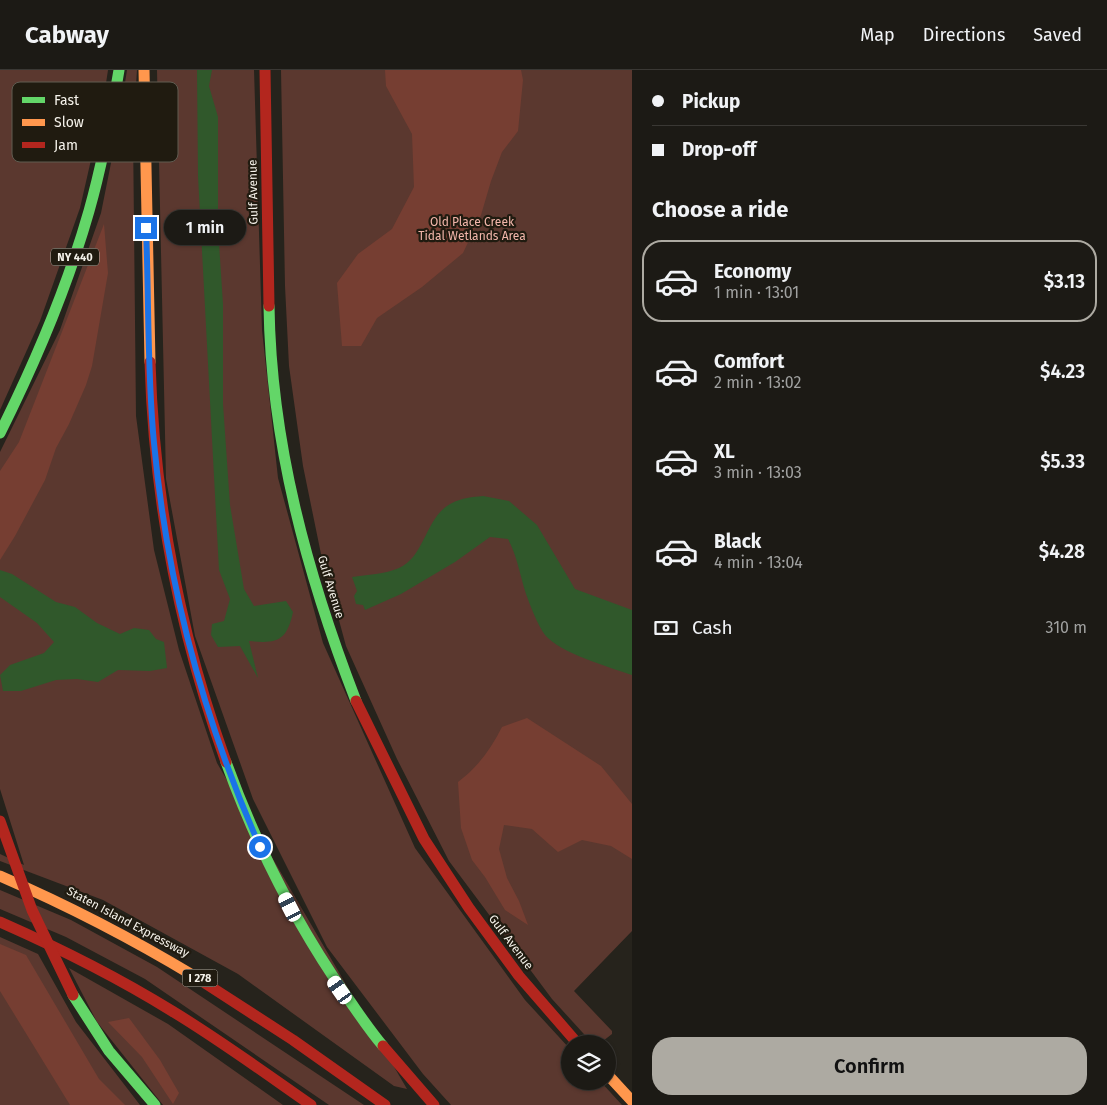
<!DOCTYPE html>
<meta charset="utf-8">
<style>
body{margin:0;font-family:"Fira Sans",sans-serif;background:#292722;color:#f1f3f6;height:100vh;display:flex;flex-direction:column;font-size:19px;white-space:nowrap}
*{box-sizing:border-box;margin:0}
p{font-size:16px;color:#a0a1a0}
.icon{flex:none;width:28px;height:28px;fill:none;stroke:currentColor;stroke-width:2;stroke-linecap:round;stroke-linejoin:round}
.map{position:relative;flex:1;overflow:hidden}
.sheet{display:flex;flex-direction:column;background:#1c1a15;width:475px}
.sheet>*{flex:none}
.hud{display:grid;align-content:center;height:110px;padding:0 20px;background:#1c1a15}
.tools{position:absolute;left:561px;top:965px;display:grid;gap:10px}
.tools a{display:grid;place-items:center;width:55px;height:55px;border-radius:50%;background:#1c1a15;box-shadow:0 1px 4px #0004,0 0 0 1px #3a3834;font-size:25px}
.end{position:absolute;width:22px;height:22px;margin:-11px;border:6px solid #1a73e8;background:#fff;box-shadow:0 0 0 2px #fff}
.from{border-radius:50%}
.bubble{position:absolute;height:35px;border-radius:18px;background:#1c1a15;box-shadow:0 1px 4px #0004,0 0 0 1px #3a3834;font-size:16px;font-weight:600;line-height:35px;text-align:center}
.car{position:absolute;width:15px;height:30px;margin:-15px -8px;border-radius:6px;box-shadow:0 0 4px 1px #0007;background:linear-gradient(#fff 24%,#345 0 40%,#fff 0 76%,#345 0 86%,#fff 0)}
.hud b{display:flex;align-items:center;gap:18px;height:48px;font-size:19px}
.hud b+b{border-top:1px solid #3a3834}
.hud i{width:12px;height:12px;background:#f1f3f6}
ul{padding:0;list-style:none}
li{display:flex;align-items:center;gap:15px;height:82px;margin:0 10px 8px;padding:0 10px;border:2px solid transparent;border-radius:20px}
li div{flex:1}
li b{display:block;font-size:19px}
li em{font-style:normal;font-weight:600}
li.on{border-color:#adaaa2}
li>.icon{width:45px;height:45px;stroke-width:1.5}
h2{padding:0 20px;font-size:22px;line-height:60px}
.pay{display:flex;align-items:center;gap:12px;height:55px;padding:0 20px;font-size:19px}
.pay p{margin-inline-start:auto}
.action{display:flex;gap:10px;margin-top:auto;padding:10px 20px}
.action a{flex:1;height:58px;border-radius:20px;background:#adaaa2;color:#111;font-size:20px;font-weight:600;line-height:58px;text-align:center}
header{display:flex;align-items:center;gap:30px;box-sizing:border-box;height:70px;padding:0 25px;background:#1c1a15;border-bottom:1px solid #3a3834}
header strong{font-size:24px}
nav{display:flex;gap:28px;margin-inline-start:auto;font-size:18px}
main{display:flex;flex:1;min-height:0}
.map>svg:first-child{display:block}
.green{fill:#5b382f}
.forest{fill:#763e32}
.water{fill:#30582b}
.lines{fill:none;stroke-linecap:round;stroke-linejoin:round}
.fast{stroke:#63d668;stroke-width:11}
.slow{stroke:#ff974d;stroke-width:11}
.jam{stroke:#b3261e;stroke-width:11}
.jam-bridge{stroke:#b3261e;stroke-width:11}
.route{stroke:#1a73e8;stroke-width:6}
.labels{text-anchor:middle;stroke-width:4.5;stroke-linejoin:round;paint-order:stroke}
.shield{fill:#201b10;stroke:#b5b2a9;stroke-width:1}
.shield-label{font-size:11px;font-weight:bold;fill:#f5f2ea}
.street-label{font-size:12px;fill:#f5f2ea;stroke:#201b10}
.park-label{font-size:12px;fill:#f2b6aa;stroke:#201b10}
.key{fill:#201b10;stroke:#605c51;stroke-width:1}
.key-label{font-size:14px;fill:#f5f2ea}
</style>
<header>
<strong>Cabway</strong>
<nav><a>Map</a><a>Directions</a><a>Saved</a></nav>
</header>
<main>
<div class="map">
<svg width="632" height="1035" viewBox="0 0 632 1035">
<rect width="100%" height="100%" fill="#26231c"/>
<g class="green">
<polygon points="0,0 108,0 101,46 80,138 40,251 0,340"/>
<polygon points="127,0 137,0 133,60 136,346 154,480 179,580 217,693 407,1019 394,1016 238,904 103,830 0,791 0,784 24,795 0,719 0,382 60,260 101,143 118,58"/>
<polygon points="157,0 254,0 262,260 278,408 323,573 415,778 525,930 570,979 570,1011 600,1011 622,1035 451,1035 423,1004 327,877 253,729 195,566 166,409"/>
<polygon points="281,0 632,0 632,861 574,921 612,961 612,964 603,971 598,974 593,974 552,929 449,791 397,689 346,576 321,484 303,396 289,296 285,216"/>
<polygon points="0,820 71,850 157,897 364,1035 329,1035 145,909 66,867 0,839"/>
<polygon points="0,867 38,884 76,952 140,1035 0,1035"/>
<polygon points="69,898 168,954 283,1035 163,1035 97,952"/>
</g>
<g class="forest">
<polygon points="385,0 521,0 523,10 518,61 502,82 491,111 481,145 463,183 422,217 377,248 361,276 342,276 337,213 358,184 392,159 414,117 412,64 386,16"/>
<polygon points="104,154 108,203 92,296 86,315 69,354 56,378 45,410 15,466 0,490 0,401 19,372"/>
<path d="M 527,648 L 601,696 L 632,734 L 632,789 L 611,776 L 582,770 L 558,782 L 532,759 L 504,755 L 499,779 L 507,808 L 519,831 L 528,855 L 505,840 L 485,807 L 472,790 L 461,758 L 458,712 C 478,697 491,679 502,657 Z"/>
<polygon points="0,874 26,885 99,1009 125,1035 70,1035 0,921"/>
<polygon points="129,948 160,990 179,1023 173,1034 142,987 108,952"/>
</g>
<g class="water">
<path d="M 197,0 L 212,0 L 209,16 L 218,47 L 218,158 L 223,234 L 223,334 L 230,435 L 244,519 L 254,536 L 286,531 L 293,542 C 287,571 277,574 249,571 L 258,608 L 240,576 L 218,577 L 211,565 L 212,554 L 224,551 L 230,529 L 219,500 L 198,106 Z"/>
<path d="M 483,426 L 509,431 L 537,455 L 575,519 L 632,540 L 632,605 C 609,597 560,583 545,565 C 538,556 530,535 526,524 C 520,505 517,486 508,469 L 490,467 L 455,492 L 401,524 L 365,540 L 363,535 L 356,534 L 354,526 L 357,521 L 352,507 C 367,505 385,504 399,498 C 426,486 425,446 452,433 C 462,428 472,427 483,426 Z"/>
<polygon points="0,500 12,504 56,532 75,537 97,553 120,564 134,558 149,560 156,569 164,572 167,598 150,601 118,600 98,612 77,609 56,610 21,621 3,621 0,605 10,595 44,583 54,572 37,553 0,527"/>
</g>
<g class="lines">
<g class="fast">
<path d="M 269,236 C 271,373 307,504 356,631"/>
<path d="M 0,363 C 36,291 67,218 89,141 C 102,95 111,48 119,0"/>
<path d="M 226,692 C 256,775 296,854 347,927 C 359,944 370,961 383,976"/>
<polyline points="73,925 109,981 155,1035"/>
</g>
<g class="slow">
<polyline points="144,0 150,292"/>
<path d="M 0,806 C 67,835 131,868 194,906"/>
<polyline points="608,1005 632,1031"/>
</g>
<g class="jam">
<polyline points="265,0 269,236"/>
<path d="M 150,292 C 154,430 179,562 226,692"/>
<polyline points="356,631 424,769 469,838 519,906 578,974"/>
<path d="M 0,852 C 59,878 117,907 172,941 C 220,970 265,1003 311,1035"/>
<polyline points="194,906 293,970 385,1035"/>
<polyline points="383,976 434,1035"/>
</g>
<polyline class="jam-bridge" points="0,751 32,840 73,925"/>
</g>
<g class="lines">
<path class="route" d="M 146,158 C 149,229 147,302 154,373 C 167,514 203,648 260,777"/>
</g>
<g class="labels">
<g class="shield">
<rect x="51" y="178.5" width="48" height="17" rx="4"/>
<rect x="182.5" y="899.5" width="35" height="17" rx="4"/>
</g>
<g class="shield-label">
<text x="75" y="191">NY 440</text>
<text x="200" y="912">I 278</text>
</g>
<g class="street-label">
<text transform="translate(253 122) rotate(-91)" y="4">Gulf Avenue</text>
<text transform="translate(331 517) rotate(73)" y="4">Gulf Avenue</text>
<text transform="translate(128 852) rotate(28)" y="4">Staten Island Expressway</text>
<text transform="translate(511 872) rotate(53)" y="4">Gulf Avenue</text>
</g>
<g class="park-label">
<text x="472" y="156">Old Place Creek<tspan x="472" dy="14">Tidal Wetlands Area</tspan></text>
</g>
</g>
<rect x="12" y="12" width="166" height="80" rx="8" class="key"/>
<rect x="22" y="27" width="23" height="6" fill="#63d668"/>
<rect x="22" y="49" width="23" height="7" fill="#ff974d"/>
<rect x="22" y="72" width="23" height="6" fill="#b3261e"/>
<g class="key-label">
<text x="54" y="35">Fast</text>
<text x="54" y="57">Slow</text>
<text x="54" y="80">Jam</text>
</g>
</svg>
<div class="tools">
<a><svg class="icon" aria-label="layers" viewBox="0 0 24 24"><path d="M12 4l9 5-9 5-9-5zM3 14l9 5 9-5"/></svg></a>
</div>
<i class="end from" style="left:260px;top:777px"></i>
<i class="end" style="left:146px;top:158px"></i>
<div class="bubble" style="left:164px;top:140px;width:82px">1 min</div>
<i class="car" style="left:290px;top:837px;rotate:333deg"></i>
<i class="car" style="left:340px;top:920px;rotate:325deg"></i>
</div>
<section class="sheet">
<div class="hud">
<b><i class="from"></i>Pickup</b>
<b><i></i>Drop-off</b>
</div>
<h2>Choose a ride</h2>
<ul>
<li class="on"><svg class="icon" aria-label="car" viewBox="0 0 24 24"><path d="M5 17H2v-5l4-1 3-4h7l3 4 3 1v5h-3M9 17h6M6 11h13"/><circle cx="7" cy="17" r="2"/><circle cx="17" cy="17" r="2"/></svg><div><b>Economy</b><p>1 min · 13:01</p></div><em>$3.13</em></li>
<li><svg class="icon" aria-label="car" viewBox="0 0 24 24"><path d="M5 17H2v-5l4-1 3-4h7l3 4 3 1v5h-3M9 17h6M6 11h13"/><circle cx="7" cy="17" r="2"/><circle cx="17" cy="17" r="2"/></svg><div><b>Comfort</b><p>2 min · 13:02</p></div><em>$4.23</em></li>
<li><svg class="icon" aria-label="car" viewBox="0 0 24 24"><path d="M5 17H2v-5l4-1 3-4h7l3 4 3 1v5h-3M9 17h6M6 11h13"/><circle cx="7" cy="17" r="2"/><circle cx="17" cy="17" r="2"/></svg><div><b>XL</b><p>3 min · 13:03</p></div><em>$5.33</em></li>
<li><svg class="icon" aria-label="car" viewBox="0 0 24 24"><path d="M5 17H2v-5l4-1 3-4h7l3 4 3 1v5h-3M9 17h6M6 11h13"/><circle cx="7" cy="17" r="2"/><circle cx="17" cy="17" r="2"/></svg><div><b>Black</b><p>4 min · 13:04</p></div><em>$4.28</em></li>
</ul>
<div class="pay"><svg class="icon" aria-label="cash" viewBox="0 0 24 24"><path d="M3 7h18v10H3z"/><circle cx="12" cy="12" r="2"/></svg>Cash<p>310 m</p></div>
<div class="action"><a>Confirm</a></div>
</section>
</main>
